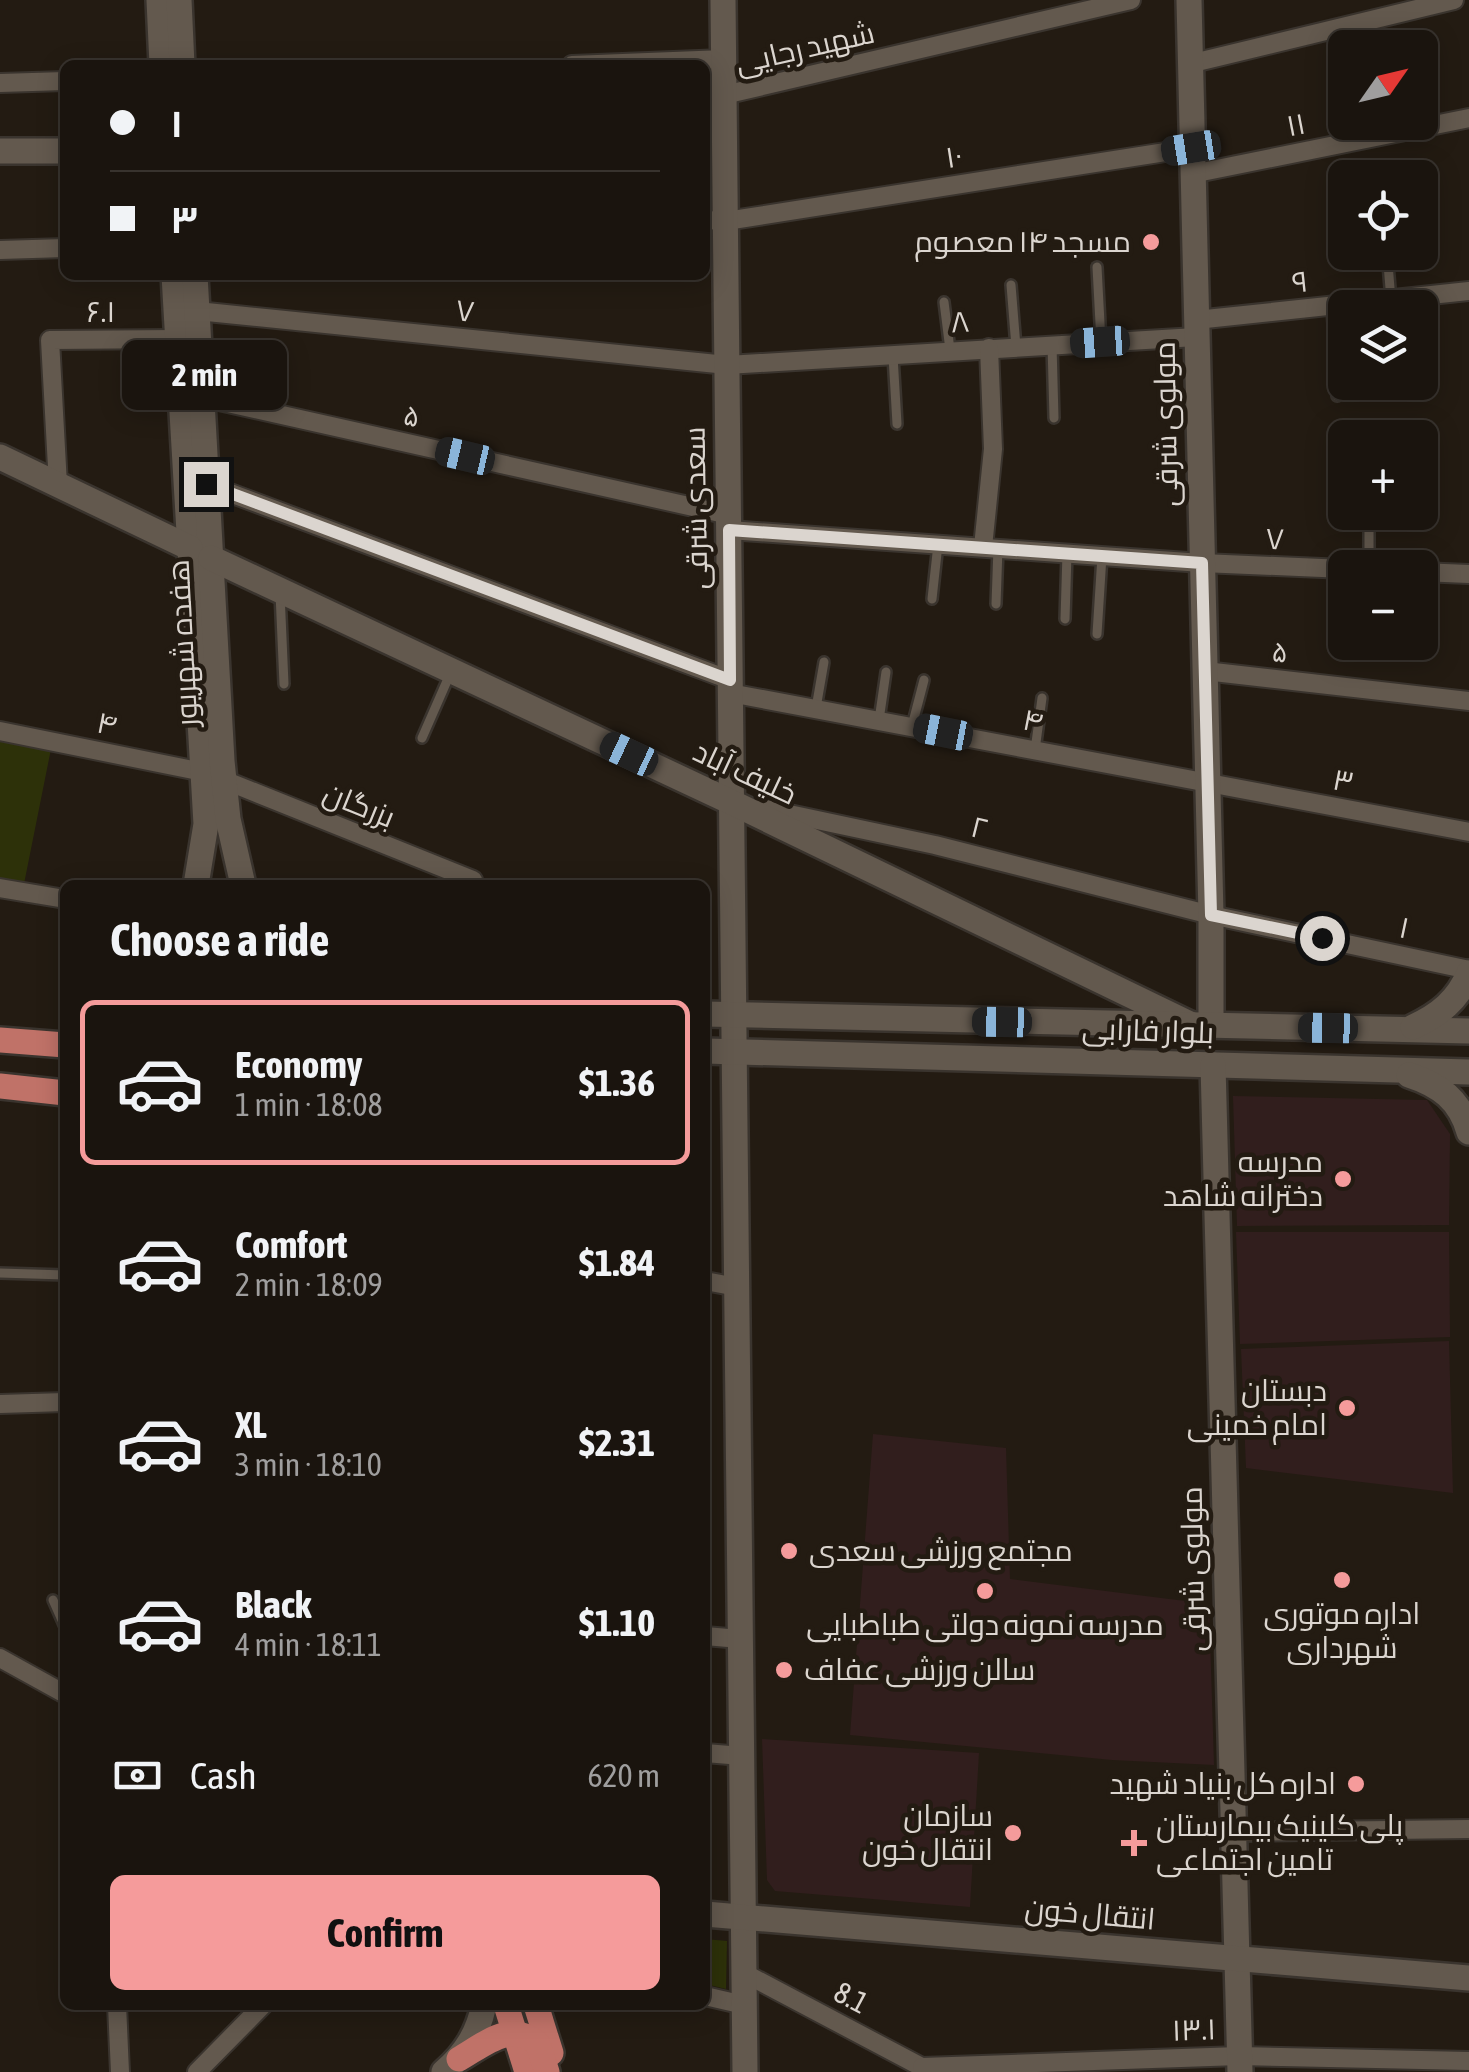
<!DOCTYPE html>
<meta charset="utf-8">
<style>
body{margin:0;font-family:"Asap Condensed",Cairo,sans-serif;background:#27211c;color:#f1f3f6;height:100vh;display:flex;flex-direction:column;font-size:38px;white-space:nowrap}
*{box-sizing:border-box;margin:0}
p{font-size:32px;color:#9f9e9e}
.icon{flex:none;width:55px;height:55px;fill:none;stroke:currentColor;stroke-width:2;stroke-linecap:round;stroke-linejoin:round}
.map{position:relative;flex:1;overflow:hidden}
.drawer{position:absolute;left:60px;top:880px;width:650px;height:1130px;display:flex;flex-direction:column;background:#1a140e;border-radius:15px;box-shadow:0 5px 25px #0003,0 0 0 2px #38332e}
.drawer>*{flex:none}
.guide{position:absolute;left:60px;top:60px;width:650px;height:220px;border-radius:15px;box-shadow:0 5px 25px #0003,0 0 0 2px #38332e;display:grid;align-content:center;height:220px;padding:0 50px;background:#1a140e}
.needle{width:65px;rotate:56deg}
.tools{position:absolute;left:1328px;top:30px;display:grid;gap:20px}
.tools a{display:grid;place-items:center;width:110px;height:110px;border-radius:15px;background:#1a140e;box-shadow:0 5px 25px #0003,0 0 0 2px #38332e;font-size:50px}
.end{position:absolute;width:45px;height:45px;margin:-22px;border:12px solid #dbd5cf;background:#111;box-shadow:0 0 0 5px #111}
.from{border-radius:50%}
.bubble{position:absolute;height:70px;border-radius:15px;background:#1a140e;box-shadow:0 5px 25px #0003,0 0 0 2px #38332e;font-size:32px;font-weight:700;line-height:70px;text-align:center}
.car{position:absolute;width:30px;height:60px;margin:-30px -15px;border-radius:12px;box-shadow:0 0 8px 2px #0007;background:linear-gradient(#222 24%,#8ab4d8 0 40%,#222 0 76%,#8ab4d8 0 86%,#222 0)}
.guide b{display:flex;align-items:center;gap:35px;height:95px;font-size:38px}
.guide b+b{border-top:2px solid #38332e}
.guide i{width:25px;height:25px;background:#f1f3f6}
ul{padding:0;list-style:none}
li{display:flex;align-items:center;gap:30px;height:165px;margin:0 20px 15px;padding:0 30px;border:5px solid transparent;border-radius:15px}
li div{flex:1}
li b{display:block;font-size:38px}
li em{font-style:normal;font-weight:700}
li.on{border-color:#f59b9b}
li>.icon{width:90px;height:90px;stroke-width:1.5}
h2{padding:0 50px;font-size:45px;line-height:120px}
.pay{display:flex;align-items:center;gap:25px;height:110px;padding:0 50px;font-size:38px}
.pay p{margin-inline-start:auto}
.button{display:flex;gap:20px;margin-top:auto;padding:20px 50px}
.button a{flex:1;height:115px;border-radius:15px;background:#f59b9b;color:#111;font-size:40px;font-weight:700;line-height:115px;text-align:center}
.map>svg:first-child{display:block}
.education{fill:#311e1d}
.green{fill:#2d3109}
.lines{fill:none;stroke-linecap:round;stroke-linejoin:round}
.lane-casing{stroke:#3a342e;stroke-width:14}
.street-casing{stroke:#3a342e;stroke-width:22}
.secondary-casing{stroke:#3a342e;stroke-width:30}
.primary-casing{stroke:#3a342e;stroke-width:30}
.lane{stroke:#63594e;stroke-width:9}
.street{stroke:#63594e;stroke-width:18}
.secondary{stroke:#63594e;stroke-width:25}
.primary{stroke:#c07268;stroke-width:25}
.route{stroke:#dbd5cf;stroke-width:12}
.poi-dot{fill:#f59b9b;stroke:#231b12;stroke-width:4}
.labels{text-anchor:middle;stroke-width:9;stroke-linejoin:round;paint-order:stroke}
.street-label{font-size:30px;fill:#dbd5cf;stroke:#231b12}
.poi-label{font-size:30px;fill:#dbd5cf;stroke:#231b12;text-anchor:end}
</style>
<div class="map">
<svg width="1469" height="2072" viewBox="0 0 1469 2072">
<rect width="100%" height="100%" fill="#231b12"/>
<g class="education">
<polygon points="1233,1096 1427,1100 1450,1134 1449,1225 1237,1226"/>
<polygon points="1236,1232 1449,1232 1450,1337 1240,1344"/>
<polygon points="1449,1341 1453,1493 1246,1468 1241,1349"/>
<polygon points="873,1434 1006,1448 1010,1579 1209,1604 1214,1765 1112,1760 850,1735"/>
<polygon points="762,1739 979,1753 970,1907 775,1891 767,1880"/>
</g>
<g class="green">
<polygon points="0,739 51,749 24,884 0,881"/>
<polygon points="705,1939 727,1941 726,1989 705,1984"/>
</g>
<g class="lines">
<g class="lane-casing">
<g id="lane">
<polyline points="1387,252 1391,300"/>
<polyline points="1097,267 1101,342"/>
<polyline points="1011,285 1016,347"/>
<polyline points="944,302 950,350"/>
<polyline points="1332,306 1337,396"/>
<polyline points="1052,345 1054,418"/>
<polyline points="893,356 897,424"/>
<polyline points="1369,512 1369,568"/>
<polyline points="280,593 284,684"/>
<polyline points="932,599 938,544"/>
<polyline points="996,604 998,548"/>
<polyline points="1065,619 1067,553"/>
<polyline points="1097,634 1102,556"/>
<polyline points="816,708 824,662"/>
<polyline points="879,720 886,672"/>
<polyline points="912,726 924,680"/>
<polyline points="422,738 450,674"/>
<polyline points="1035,750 1042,698"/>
<polyline points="0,1273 65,1275"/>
<polyline points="53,1600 65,1627"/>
</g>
</g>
<g class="street-casing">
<g id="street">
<polyline points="1189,64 1454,0"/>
<polyline points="572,65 724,59"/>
<polyline points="0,83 65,81"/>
<polyline points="724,95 1131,0"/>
<polyline points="1192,174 1469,118"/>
<polyline points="705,220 726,221 1191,148"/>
<polyline points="0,250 65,248"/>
<polyline points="197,311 727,365 1196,337"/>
<polyline points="1196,320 1469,291"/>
<polyline points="201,397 729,515"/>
<polyline points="206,484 730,680"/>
<polyline points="58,485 50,340 178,339"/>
<polyline points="729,530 1202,563 1345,569"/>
<polyline points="983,547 993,449 989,348"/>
<polyline points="1420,572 1469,574"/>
<polyline points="1205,671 1469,701"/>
<polyline points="730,693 1469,832"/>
<polyline points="0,731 203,772"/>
<polyline points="224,780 473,880"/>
<polyline points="761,808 935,845 1211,915 1469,970"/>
<polyline points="0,888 65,899"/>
<polyline points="705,1281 737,1287"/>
<polyline points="0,1404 65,1402"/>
<polyline points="705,1636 740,1639"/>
<polyline points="0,1658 65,1694"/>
<polyline points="705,1753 742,1756"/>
<polyline points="1233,1832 1469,1829"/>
<polyline points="744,1973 931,2072"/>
<polyline points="705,1996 744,2005"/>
<polyline points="117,2005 120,2072"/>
<polyline points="922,2067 1239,2056 1469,2061"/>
<polyline points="197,2072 263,2005"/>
</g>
</g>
<g class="secondary-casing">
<g id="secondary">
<polyline points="159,0 162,65"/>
<polyline points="179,0 182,65"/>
<polyline points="723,0 745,2072"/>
<polyline points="1189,0 1211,915 1211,1026"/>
<polyline points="0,151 65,151"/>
<polyline points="174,275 206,824 196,885"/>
<polyline points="195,275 222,761 228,819 243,885"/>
<polyline points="0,457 190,548"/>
<polyline points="211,558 731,802 1194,1026"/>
<polyline points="705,1014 1469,1031"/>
<path d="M 1413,1027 C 1439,1015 1458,1000 1469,973"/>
<polyline points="705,1051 1469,1072"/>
<polyline points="1213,1065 1240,2072"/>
<path d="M 1409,1075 C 1440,1085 1460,1100 1469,1132"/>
<polyline points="705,1914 1469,1978"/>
<path d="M 444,2072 C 466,2053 478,2033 484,2005"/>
</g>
</g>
<g class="primary-casing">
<g id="primary">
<polyline points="0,1040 65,1045"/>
<polyline points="0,1086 65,1093"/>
<polyline points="506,2005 527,2072"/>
<polyline points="536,2005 551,2053"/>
<path d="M 459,2059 C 485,2044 511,2020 538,2044 L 547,2072"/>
</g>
</g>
<use href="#lane" class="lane"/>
<use href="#street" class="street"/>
<use href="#secondary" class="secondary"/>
<use href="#primary" class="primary"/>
</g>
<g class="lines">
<polyline class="route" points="206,484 730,680 729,530 1202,563 1211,915 1322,938"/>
</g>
<g class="poi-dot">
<circle cx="1151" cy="242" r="10"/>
<circle cx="1343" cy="1179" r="10"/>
<circle cx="1347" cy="1408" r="10"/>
<circle cx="789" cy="1551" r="10"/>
<circle cx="1342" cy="1580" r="10"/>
<circle cx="985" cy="1591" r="10"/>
<circle cx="784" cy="1670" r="10"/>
<circle cx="1356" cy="1784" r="10"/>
<circle cx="1013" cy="1833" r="10"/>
<path d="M1129 1828h10v10h10v10h-10v10h-10v-10h-10v-10h10z"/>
</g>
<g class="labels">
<g class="street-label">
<text transform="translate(805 48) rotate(-13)" y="10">شهید رجایی</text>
<text transform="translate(1296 125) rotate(-11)" y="10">۱۱</text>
<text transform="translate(954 157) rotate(-9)" y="10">۱۰</text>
<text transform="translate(1300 282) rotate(-6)" y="10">۹</text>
<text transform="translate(465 311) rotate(6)" y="10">۷</text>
<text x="101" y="322">۶.۱</text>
<text transform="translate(960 322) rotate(-3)" y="10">۸</text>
<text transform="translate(412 416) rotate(13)" y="10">۵</text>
<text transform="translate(1166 424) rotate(-91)" y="10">مولوی شرقی</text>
<text transform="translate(696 508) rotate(-91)" y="10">سعدی شرقی</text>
<text transform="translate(1275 539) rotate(2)" y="10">۷</text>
<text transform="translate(183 643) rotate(-93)" y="10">هفده شهریور</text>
<text transform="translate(1280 652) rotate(7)" y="10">۵</text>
<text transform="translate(1033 721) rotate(11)" y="10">۴</text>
<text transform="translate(107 724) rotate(11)" y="10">۴</text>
<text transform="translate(745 773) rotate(25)" y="10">خلیف آباد</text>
<text transform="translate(1343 781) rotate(11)" y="10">۳</text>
<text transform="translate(359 805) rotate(22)" y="10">بزرگان</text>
<text transform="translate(979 828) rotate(14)" y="10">۲</text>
<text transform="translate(1404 928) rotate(12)" y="10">۱</text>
<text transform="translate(1148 1031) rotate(2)" y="10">بلوار فارابی</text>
<text transform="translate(1193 1569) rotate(-91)" y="10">مولوی شرقی</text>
<text transform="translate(1090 1914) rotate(5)" y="10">انتقال خون</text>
<text transform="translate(851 1998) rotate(28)" y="10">8.1</text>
<text transform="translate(1194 2030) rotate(-2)" y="10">۱۳.۱</text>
</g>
<g class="poi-label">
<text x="1131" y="252">مسجد ۱۴ معصوم</text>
<text x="1323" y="1172">مدرسه<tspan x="1323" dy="34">دخترانه شاهد</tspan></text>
<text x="1327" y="1401">دبستان<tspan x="1327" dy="34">امام خمینی</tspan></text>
<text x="809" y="1561" text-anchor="start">مجتمع ورزشی سعدی</text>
<text x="1342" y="1624" text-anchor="middle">اداره موتوری<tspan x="1342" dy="34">شهرداری</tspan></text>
<text x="985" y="1635" text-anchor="middle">مدرسه نمونه دولتی طباطبایی</text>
<text x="804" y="1680" text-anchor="start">سالن ورزشی عفاف</text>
<text x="1336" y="1794">اداره کل بنیاد شهید</text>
<text x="993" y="1826">سازمان<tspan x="993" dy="34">انتقال خون</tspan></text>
<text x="1156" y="1836" text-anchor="start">پلی کلینیک بیمارستان<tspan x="1156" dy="34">تامین اجتماعی</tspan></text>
</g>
</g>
</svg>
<div class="tools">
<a><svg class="needle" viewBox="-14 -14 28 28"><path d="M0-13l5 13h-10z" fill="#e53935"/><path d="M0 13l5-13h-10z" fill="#9f9e9e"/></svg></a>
<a><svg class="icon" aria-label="locate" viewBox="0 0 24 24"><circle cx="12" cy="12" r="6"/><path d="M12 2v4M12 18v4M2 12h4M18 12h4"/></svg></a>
<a><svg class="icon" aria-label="layers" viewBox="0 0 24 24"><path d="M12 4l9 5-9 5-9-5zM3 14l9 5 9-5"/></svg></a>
<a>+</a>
<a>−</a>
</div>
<i class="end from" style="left:1322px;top:938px"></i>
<i class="end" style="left:206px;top:484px"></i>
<div class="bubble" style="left:122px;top:340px;width:165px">2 min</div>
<i class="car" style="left:1191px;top:148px;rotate:261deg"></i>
<i class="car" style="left:1100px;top:342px;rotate:266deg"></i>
<i class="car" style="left:465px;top:456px;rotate:283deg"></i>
<i class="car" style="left:943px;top:732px;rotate:281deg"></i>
<i class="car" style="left:629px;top:754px;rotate:295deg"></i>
<i class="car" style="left:1002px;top:1022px;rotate:271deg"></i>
<i class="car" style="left:1328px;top:1028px;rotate:271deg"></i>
<div class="guide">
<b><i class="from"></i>۱</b>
<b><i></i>۳</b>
</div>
<section class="drawer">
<h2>Choose a ride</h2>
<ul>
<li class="on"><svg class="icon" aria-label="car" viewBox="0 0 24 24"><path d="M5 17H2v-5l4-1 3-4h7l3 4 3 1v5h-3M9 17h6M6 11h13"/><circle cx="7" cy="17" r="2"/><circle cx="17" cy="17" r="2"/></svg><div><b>Economy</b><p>1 min · 18:08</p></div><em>$1.36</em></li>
<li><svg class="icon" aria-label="car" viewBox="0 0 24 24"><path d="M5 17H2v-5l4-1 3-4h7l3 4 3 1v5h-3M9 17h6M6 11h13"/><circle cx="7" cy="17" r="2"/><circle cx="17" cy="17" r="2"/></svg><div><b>Comfort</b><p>2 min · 18:09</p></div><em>$1.84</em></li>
<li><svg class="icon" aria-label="car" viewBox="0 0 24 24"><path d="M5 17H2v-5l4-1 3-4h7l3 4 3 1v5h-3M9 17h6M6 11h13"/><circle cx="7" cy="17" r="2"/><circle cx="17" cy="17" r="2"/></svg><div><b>XL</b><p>3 min · 18:10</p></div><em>$2.31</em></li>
<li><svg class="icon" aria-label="car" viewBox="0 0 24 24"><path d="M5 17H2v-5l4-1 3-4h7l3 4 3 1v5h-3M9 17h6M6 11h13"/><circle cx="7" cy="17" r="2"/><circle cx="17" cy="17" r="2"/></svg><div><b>Black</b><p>4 min · 18:11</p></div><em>$1.10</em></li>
</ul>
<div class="pay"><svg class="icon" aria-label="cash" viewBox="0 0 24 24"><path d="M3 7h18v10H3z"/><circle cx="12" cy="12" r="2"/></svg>Cash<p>620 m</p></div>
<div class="button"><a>Confirm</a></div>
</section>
</div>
